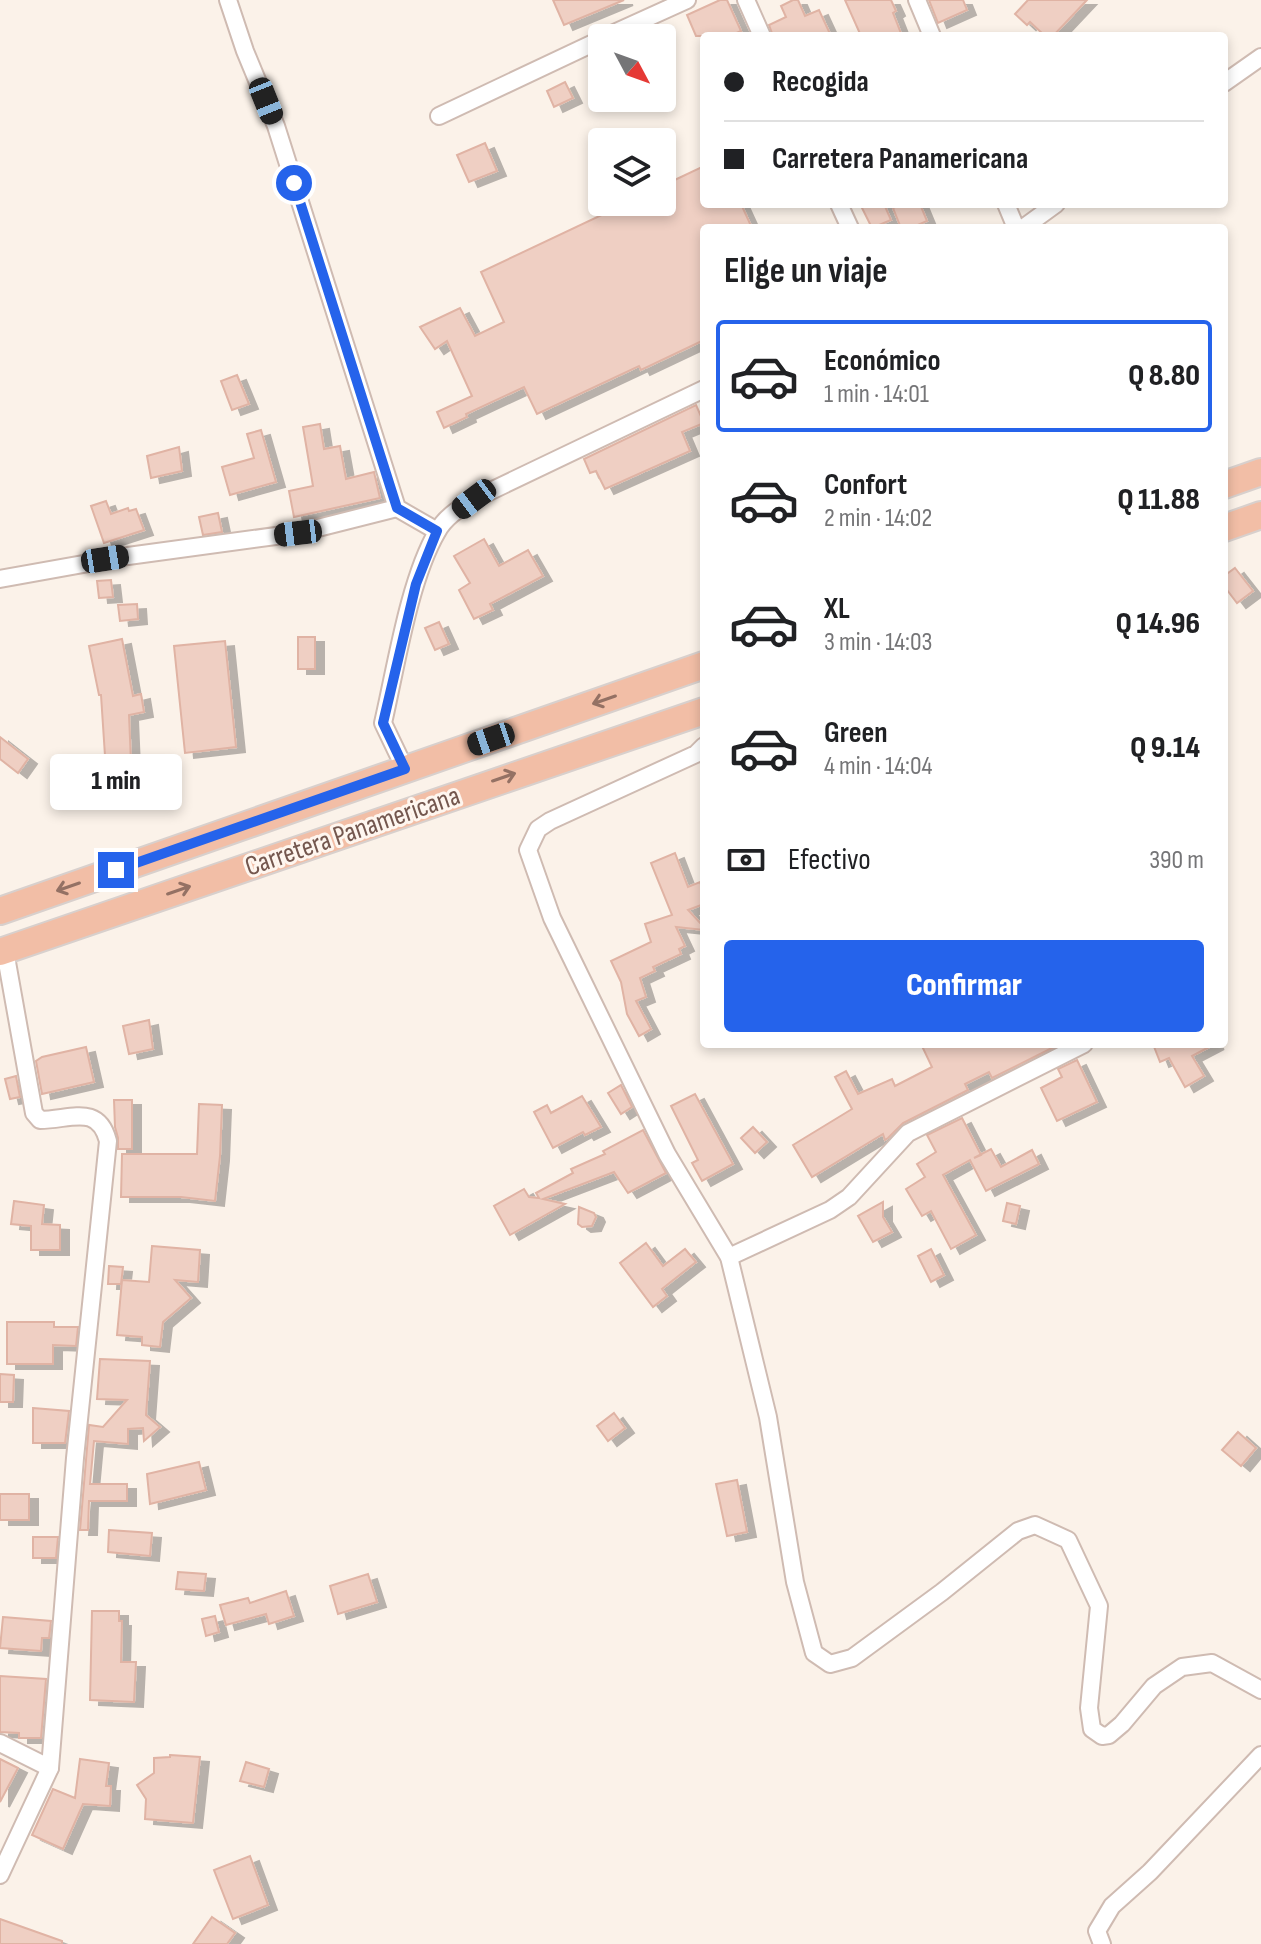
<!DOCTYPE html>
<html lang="es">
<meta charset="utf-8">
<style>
body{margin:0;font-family:"Sofia Sans Condensed",sans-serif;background:#f6f6f6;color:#202124;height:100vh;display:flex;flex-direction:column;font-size:30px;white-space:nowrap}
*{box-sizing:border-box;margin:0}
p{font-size:26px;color:#757577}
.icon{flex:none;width:44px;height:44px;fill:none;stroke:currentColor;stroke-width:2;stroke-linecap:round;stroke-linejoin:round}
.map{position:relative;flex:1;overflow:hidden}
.sheet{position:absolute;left:700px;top:224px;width:528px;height:824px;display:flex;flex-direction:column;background:#fff;border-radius:8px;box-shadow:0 4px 12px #0003}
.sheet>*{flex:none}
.guide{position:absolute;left:700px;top:32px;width:528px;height:176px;border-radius:8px;box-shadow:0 4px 12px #0003;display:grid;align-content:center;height:176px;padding:0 24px;background:#fff}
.needle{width:52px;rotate:131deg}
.controls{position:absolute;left:588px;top:24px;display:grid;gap:16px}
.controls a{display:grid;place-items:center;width:88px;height:88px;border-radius:8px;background:#fff;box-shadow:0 4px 12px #0003;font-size:40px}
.end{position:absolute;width:36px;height:36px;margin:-18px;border:10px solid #2563eb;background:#fff;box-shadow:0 0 0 4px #fff}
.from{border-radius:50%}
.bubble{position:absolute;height:56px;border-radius:8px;background:#fff;box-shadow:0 4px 12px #0003;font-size:26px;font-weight:800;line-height:56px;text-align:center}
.car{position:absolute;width:24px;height:48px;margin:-24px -12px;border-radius:10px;box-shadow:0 0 6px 2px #0007;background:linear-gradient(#222 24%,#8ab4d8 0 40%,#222 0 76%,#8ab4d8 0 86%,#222 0)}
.guide b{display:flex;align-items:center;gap:28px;height:76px;font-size:30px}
.guide b+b{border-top:2px solid #e0e0e0}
.guide i{width:20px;height:20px;background:#202124}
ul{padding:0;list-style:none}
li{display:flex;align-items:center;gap:24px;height:112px;margin:0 16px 12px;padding:0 8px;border:4px solid transparent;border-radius:8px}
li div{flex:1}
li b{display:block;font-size:30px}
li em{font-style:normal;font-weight:800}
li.selected{border-color:#2563eb}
li>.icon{width:72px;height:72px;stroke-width:1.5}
h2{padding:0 24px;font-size:36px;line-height:96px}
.pay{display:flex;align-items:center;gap:20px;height:88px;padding:0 24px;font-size:30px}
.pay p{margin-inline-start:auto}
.primary-button{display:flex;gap:16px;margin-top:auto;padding:16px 24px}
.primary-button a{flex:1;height:92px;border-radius:8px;background:#2563eb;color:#fff;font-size:32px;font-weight:800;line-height:92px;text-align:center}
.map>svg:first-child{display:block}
.building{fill:#efcfc3;stroke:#e0b3a4;stroke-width:2;filter:url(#shadow)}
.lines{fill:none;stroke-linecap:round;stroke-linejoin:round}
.minor-casing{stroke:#cfbbb2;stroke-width:20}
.trunk-casing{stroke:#d8d0cd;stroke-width:30}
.minor{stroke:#fff;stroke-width:16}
.trunk{stroke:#f2bea6;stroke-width:26}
.oneway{stroke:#947164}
.route{stroke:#2563eb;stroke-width:10}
.labels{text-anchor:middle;stroke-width:6;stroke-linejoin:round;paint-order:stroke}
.street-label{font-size:28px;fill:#74574e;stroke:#fef6ef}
</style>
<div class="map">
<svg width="1261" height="1944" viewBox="0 0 1261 1944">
<defs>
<filter id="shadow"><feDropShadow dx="9" dy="5" stdDeviation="0" flood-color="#0004"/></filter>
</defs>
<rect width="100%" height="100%" fill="#fbf2e9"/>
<g class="building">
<polygon points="553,0 624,0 564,25"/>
<polygon points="720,0 727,0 741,31 730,36 696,36 687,15"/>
<polygon points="793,0 798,0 805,16 819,10 831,36 773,36 769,25 786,17 781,6"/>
<polygon points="845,0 891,0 896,11 893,13 902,36 861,36"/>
<polygon points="929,0 963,0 967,10 938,23"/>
<polygon points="1028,0 1087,0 1053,36 1045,36 1030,22 1027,25 1015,14"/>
<polygon points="565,82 573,98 554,107 547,91"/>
<polygon points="485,143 497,171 469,182 457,155"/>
<polygon points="704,166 704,204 741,204 752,228 704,228 704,340 641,370 639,366 537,414 524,387 466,414 467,417 444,428 437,412 472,396 447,341 435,349 420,327 460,308 475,336 504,322 481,272 629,202 662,202 662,186"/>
<polygon points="860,204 884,204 891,220 872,228"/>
<polygon points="902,204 920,204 927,221 911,228 901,228 893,208"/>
<polygon points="237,375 249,404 232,410 221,381"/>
<polygon points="696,405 704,423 682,432 690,451 605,489 596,471 590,473 584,459"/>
<polygon points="320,424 324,449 340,446 346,479 374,472 380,498 294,517 289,491 313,486 303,427"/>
<polygon points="261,430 276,482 230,495 222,467 254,458 247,434"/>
<polygon points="179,447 182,471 151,478 147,456"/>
<polygon points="106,501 111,514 128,508 129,511 136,509 144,530 104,543 91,506"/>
<polygon points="218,513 222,532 203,535 199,517"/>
<polygon points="484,539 499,566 528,550 543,576 490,604 493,610 474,619 459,590 470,583 454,556"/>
<polygon points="1235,568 1253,591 1237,603 1224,586 1224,576"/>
<polygon points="111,580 113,597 99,598 97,581"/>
<polygon points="137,604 138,619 120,621 118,605"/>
<polygon points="439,622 449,644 435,650 425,628"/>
<rect x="298" y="637" width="17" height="32"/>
<polygon points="122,639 133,696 141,694 144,712 129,715 131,762 125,763 126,770 106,771 101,695 99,695 89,646"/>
<polygon points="225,641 236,747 185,753 174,646"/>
<polygon points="0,737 28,759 18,773 0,759"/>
<polygon points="675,853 688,887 700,882 704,893 704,904 688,910 704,927 704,930 676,927 685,946 679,949 681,954 653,967 655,971 640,978 646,997 636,1001 651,1029 639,1036 627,1014 621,982 611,961 651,942 645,924 672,915 651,863"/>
<polygon points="149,1020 153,1049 129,1054 123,1026"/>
<polygon points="921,1044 1060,1044 992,1078 989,1072 965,1084 968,1090 903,1123 888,1138 885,1140 883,1134 812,1177 793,1145 852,1109 835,1077 846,1071 858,1094 892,1079 895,1086 932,1067"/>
<polygon points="1153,1044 1215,1044 1192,1056 1204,1076 1185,1087 1169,1058 1160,1062"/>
<polygon points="86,1047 94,1082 42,1094 36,1061 42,1057"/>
<polygon points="1077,1060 1097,1102 1057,1121 1041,1088 1062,1077 1058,1069"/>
<polygon points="16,1076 20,1097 10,1099 5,1079"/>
<polygon points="621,1085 632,1107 621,1114 608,1093"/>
<polygon points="695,1094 733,1164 702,1181 692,1163 698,1160 671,1106"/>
<polygon points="582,1096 601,1127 585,1135 583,1132 553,1148 534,1112 547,1105 551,1113"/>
<polygon points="114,1100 132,1100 132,1149 118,1149 118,1138 115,1127"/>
<polygon points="199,1104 222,1105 220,1156 215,1201 181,1197 121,1197 122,1154 197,1154"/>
<polygon points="962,1118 981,1155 974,1158 991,1149 1001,1167 1032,1150 1039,1164 986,1191 970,1160 943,1175 976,1235 951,1249 931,1211 922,1216 906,1189 925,1177 917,1164 936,1152 927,1135"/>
<polygon points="753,1127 767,1142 755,1153 741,1138"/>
<polygon points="643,1130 666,1173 628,1193 614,1172 543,1199 565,1204 510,1235 494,1206 524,1189 529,1197 539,1198 536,1193 573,1173 571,1169 605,1154 603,1151"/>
<polygon points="14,1201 44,1205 42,1224 60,1225 60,1250 31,1250 31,1226 11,1224"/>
<polygon points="883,1202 883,1217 892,1232 873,1242 858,1216"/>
<polygon points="1007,1203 1020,1206 1016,1224 1003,1221"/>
<polygon points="579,1207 594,1213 596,1217 592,1226 582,1227 578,1224"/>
<polygon points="646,1243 663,1266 685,1249 696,1262 662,1289 667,1296 653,1307 620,1263"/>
<polygon points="152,1246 200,1250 198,1282 175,1280 191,1298 163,1322 160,1347 142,1345 142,1337 117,1335 122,1280 149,1282"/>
<polygon points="931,1249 944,1275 931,1282 918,1256"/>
<polygon points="109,1266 123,1267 121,1284 108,1284"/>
<polygon points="7,1322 54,1322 54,1327 78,1327 76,1346 53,1345 53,1364 7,1364"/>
<polygon points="100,1359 150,1361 146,1415 160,1427 144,1441 143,1428 128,1429 128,1444 94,1441 90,1484 127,1484 127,1501 89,1501 88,1530 80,1530 89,1425 103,1427 127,1400 97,1399"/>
<polygon points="0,1374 14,1375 13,1402 0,1402"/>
<polygon points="33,1408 69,1411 65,1443 33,1443"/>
<polygon points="614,1413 625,1428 608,1441 597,1426"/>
<polygon points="1238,1432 1256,1448 1241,1466 1222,1450"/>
<polygon points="199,1462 206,1490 150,1504 147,1474"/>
<polygon points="737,1480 747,1532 727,1536 716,1484"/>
<rect x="0" y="1494" width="29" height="26"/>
<polygon points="109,1530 152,1533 150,1556 108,1552"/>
<polygon points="33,1537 58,1537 56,1558 33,1558"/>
<polygon points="178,1572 206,1574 204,1591 176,1589"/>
<polygon points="368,1574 377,1602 338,1614 330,1586"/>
<polygon points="286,1591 294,1616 269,1624 266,1614 226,1625 220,1605 248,1598 250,1603"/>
<polygon points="92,1611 119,1611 119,1621 122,1621 121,1662 136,1662 134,1702 90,1700"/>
<polygon points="215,1616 219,1632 206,1636 202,1619"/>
<polygon points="3,1617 51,1621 49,1638 42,1638 41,1651 0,1648"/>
<polygon points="0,1676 46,1679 41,1738 19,1738 19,1733 0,1732"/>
<polygon points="170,1755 200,1757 193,1823 145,1819 146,1799 137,1785 154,1773 154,1758 170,1757"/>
<polygon points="0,1759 18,1768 0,1802"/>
<polygon points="80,1759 109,1763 106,1786 111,1786 110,1806 83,1804 63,1849 32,1835 53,1789 75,1798"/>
<polygon points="246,1762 269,1769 264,1787 240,1781"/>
<polygon points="250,1856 268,1905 233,1919 214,1870"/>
<polygon points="212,1917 235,1933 227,1944 193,1944"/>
<polygon points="0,1919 62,1941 62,1944 0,1944"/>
</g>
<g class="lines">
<g class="minor-casing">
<g id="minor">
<polyline points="228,0 245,51 276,126 397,508 437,531"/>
<polyline points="746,0 762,36"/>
<polyline points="917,0 932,36"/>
<polyline points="603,38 687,0"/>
<polyline points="1224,83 1261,57"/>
<polyline points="439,116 602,39"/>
<polyline points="839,204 850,228"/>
<polyline points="1006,204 1016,228"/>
<polyline points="1023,228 1056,204"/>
<polyline points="0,579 128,556 298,533 397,508"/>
<polyline points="704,746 696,754 550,821 538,829 528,850 552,918 667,1154 729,1257 768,1417 795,1582 814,1653 830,1664 852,1658 942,1592 1018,1531 1035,1525 1068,1540 1099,1606 1089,1708 1092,1729 1102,1736 1109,1735 1122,1724 1154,1686 1182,1667 1212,1663 1261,1690"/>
<path d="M 405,769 L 383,723 C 396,667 409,580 437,532 C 445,517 460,508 474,499 L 704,389"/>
<polyline points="729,1257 830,1210 849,1197 908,1133 1084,1044"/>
<polyline points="0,1743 50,1768"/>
<path d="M 0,1875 L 50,1768 L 75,1458 L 108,1141 C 98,1103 70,1120 40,1120 L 34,1113 L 5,951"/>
<polyline points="1102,1944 1097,1931 1112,1906 1150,1872 1261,1755"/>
</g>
</g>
<g class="trunk-casing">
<g id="trunk">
<polyline points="1224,485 1261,472"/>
<polyline points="1224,528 1261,515"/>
<polyline points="0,911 704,665"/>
<polyline points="0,952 704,711"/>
</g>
</g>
<use href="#minor" class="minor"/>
<use href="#trunk" class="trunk"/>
</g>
<defs><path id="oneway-shaft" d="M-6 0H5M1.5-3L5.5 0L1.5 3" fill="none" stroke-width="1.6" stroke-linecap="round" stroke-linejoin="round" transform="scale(2)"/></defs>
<g class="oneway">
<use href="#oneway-shaft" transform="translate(604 700) rotate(161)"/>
<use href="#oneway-shaft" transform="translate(504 777) rotate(-19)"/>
<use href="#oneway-shaft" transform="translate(68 887) rotate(161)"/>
<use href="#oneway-shaft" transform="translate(179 890) rotate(-19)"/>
</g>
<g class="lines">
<polyline class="route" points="116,870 405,769 383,723 416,584 437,531 397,508 294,183"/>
</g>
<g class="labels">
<g class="street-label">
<text transform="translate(352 830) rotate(-19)" y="10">Carretera Panamericana</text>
</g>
</g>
</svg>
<div class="controls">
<a><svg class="needle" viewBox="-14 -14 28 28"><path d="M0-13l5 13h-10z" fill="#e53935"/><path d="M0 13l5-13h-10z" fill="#757577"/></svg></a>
<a><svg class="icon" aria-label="layers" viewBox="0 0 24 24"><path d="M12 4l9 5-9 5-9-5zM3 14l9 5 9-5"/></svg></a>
</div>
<i class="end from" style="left:294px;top:183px"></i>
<i class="end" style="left:116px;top:870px"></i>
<div class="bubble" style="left:50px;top:754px;width:132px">1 min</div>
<i class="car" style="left:266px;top:101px;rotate:158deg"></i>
<i class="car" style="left:474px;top:499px;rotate:233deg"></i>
<i class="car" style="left:298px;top:533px;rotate:263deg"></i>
<i class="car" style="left:105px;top:559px;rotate:81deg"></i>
<i class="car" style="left:491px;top:739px;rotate:251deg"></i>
<div class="guide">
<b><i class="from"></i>Recogida</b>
<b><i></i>Carretera Panamericana</b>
</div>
<section class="sheet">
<h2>Elige un viaje</h2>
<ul>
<li class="selected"><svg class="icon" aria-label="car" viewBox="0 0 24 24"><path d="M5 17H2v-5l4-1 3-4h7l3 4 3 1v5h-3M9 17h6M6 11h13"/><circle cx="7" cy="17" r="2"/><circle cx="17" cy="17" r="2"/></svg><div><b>Económico</b><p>1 min · 14:01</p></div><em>Q 8.80</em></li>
<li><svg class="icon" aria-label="car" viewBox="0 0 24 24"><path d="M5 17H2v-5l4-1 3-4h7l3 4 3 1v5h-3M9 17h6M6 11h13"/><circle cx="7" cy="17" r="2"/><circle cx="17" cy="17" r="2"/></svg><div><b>Confort</b><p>2 min · 14:02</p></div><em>Q 11.88</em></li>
<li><svg class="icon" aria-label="car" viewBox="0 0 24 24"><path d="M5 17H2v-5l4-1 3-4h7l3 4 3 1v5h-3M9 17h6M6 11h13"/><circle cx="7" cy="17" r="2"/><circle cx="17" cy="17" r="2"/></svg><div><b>XL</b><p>3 min · 14:03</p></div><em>Q 14.96</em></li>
<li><svg class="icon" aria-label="car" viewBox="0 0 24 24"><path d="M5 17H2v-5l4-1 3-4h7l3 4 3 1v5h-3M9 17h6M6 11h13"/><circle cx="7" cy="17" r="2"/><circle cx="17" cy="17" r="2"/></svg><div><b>Green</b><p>4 min · 14:04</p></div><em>Q 9.14</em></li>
</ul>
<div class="pay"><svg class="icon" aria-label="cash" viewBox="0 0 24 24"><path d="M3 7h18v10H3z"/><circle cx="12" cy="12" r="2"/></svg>Efectivo<p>390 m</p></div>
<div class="primary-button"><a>Confirmar</a></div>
</section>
</div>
